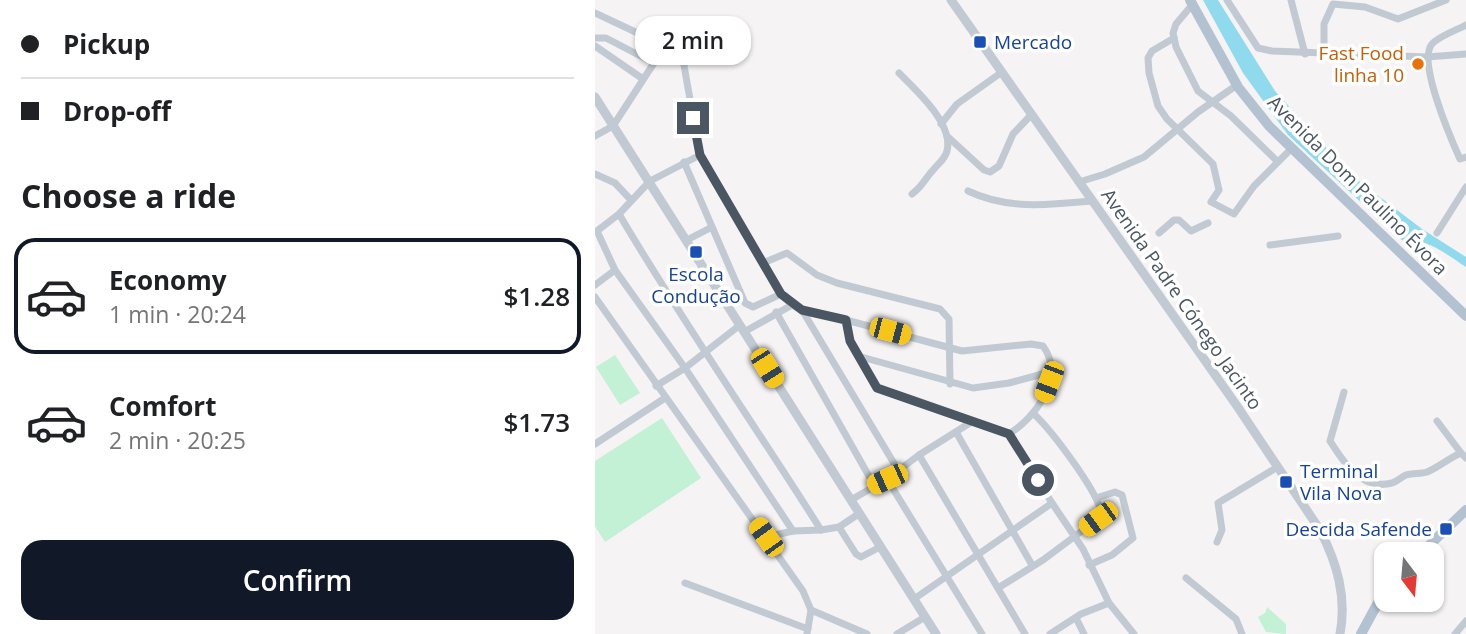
<!DOCTYPE html>
<meta charset="utf-8">
<style>
body{margin:0;font-family:"Open Sans",sans-serif;background:#f6f6f6;color:#202124;height:100vh;display:flex;flex-direction:column;font-size:26px;white-space:nowrap}
*{box-sizing:border-box;margin:0}
p{font-size:23px;color:#757577}
.icon{flex:none;width:38px;height:38px;fill:none;stroke:currentColor;stroke-width:2;stroke-linecap:round;stroke-linejoin:round}
.map{position:relative;flex:1;overflow:hidden}
.drawer{display:flex;flex-direction:column;background:#fff;width:595px}
.drawer>*{flex:none}
.hud{display:grid;align-content:center;height:154px;padding:0 21px;background:#fff}
.needle{width:46px;rotate:164deg}
.buttons{position:absolute;left:779px;top:542px;display:grid;gap:14px}
.buttons a{display:grid;place-items:center;width:70px;height:70px;border-radius:14px;background:#fff;box-shadow:0 2px 5px #0004;font-size:35px}
.end{position:absolute;width:32px;height:32px;margin:-16px;border:9px solid #4a5661;background:#fff;box-shadow:0 0 0 4px #fff}
.from{border-radius:50%}
.bubble{position:absolute;height:49px;border-radius:21px;background:#fff;box-shadow:0 2px 5px #0004;font-size:23px;font-weight:600;line-height:49px;text-align:center}
.car{position:absolute;width:21px;height:42px;margin:-21px -10px;border-radius:9px;box-shadow:0 0 5px 2px #0007;background:linear-gradient(#f5c518 24%,#345 0 40%,#f5c518 0 76%,#345 0 86%,#f5c518 0)}
.hud b{display:flex;align-items:center;gap:24px;height:66px;font-size:26px}
.hud b+b{border-top:2px solid #e0e0e0}
.hud i{width:18px;height:18px;background:#202124}
ul{padding:0;list-style:none}
li{display:flex;align-items:center;gap:21px;height:116px;margin:0 14px 10px;padding:0 7px;border:4px solid transparent;border-radius:21px}
li div{flex:1}
li b{display:block;font-size:26px}
li em{font-style:normal;font-weight:600}
li.current{border-color:#111827}
li>.icon{width:63px;height:63px;stroke-width:1.5}
h2{padding:0 21px;font-size:32px;line-height:84px}
.cta{display:flex;gap:14px;margin-top:auto;padding:14px 21px}
.cta a{flex:1;height:80px;border-radius:21px;background:#111827;color:#fff;font-size:28px;font-weight:600;line-height:80px;text-align:center}
main{display:flex;flex:1;min-height:0}
.map>svg:first-child{display:block}
.green{fill:#c3f1d5}
.water{fill:#90daee}
.lines{fill:none;stroke-linecap:round;stroke-linejoin:round}
.minor{stroke:#c1cad2;stroke-width:7}
.tertiary{stroke:#c1cad2;stroke-width:9}
.primary{stroke:#b3c2d1;stroke-width:10}
.route{stroke:#4a5661;stroke-width:9}
.transit-dot{fill:#1a4fb4;stroke:#fff;stroke-width:2.5}
.food-dot{fill:#e8710a;stroke:#fff;stroke-width:2.5}
.labels{text-anchor:middle;stroke-width:7;stroke-linejoin:round;paint-order:stroke}
.transit-label{font-size:19px;fill:#164399;stroke:#fff;text-anchor:start}
.food-label{font-size:19px;fill:#c56008;stroke:#fff;text-anchor:end}
.street-label{font-size:19px;fill:#4a5661;stroke:#fff}
</style>
<main>
<section class="drawer">
<div class="hud">
<b><i class="from"></i>Pickup</b>
<b><i></i>Drop-off</b>
</div>
<h2>Choose a ride</h2>
<ul>
<li class="current"><svg class="icon" aria-label="car" viewBox="0 0 24 24"><path d="M5 17H2v-5l4-1 3-4h7l3 4 3 1v5h-3M9 17h6M6 11h13"/><circle cx="7" cy="17" r="2"/><circle cx="17" cy="17" r="2"/></svg><div><b>Economy</b><p>1 min · 20:24</p></div><em>$1.28</em></li>
<li><svg class="icon" aria-label="car" viewBox="0 0 24 24"><path d="M5 17H2v-5l4-1 3-4h7l3 4 3 1v5h-3M9 17h6M6 11h13"/><circle cx="7" cy="17" r="2"/><circle cx="17" cy="17" r="2"/></svg><div><b>Comfort</b><p>2 min · 20:25</p></div><em>$1.73</em></li>
</ul>
<div class="cta"><a>Confirm</a></div>
</section>
<div class="map">
<svg width="871" height="634" viewBox="0 0 871 634">
<rect width="100%" height="100%" fill="#f5f3f3"/>
<g class="green">
<polygon points="20,355 45,393 25,405 1,367"/>
<polygon points="67,418 106,478 10,542 0,526 0,461"/>
<polygon points="672,607 691,624 691,634 671,632 663,617 670,613"/>
</g>
<path class="water" d="M 608,0 L 623,0 L 680,91 L 756,175 L 827,229 L 871,257 L 871,267 C 852,255 832,237 808,241 L 693,135 L 648,73 Z"/>
<g class="lines">
<g class="minor">
<polyline points="632,0 663,48 677,51 832,57 871,54"/>
<polyline points="696,0 710,54"/>
<polyline points="597,5 581,24 578,33 581,47 603,91 636,116 682,161"/>
<polyline points="0,13 70,46 88,60 105,155 168,263 186,294 197,305"/>
<path d="M 871,25 C 862,30 844,36 837,44 C 822,61 856,139 865,159 L 871,157"/>
<polyline points="0,38 11,38 59,63"/>
<polyline points="579,38 557,51 553,58 554,73 563,106 572,119 618,164 624,190 616,202 639,214 659,186 697,148"/>
<polyline points="0,46 48,79"/>
<polyline points="729,54 729,24 738,4 770,7 803,19 851,0"/>
<path d="M 304,73 C 321,90 359,124 352,151 C 350,159 344,163 339,169 C 330,178 329,185 317,194"/>
<polyline points="346,124 362,104 407,72"/>
<polyline points="0,136 18,126 70,46"/>
<polyline points="352,136 389,170 395,172 404,166 418,134 436,115"/>
<polyline points="89,162 150,303 158,307 186,294"/>
<polyline points="0,174 20,183 36,200"/>
<polyline points="484,182 510,174 549,157 603,112 642,85"/>
<path d="M 373,191 C 413,210 454,205 497,201"/>
<path d="M 24,214 C 87,321 159,424 226,530 L 198,531 L 90,368 L 145,325"/>
<polyline points="564,233 579,220 584,220 596,231 613,223"/>
<polyline points="842,233 871,187"/>
<polyline points="92,240 117,227"/>
<polyline points="675,245 743,236"/>
<polyline points="168,263 192,253 222,275 242,283 345,309 354,319 355,384"/>
<polyline points="0,285 20,270"/>
<polyline points="0,297 208,591 216,610 212,634"/>
<polyline points="207,310 303,470"/>
<polyline points="181,312 279,485"/>
<path d="M 251,320 L 367,351 L 436,344 L 448,346 C 471,377 440,418 414,434"/>
<polyline points="149,332 197,305 207,310 251,320 255,341 282,388 414,434 457,503 319,599"/>
<polyline points="263,356 378,388 414,383 455,372"/>
<polyline points="61,386 90,368 20,270 2,231 24,214 55,181 105,155"/>
<path d="M 749,392 L 735,441 C 749,463 766,491 797,483 C 803,481 806,477 811,475 C 818,473 826,474 832,472 C 844,467 854,458 866,453 L 871,458"/>
<polyline points="842,421 866,453"/>
<polyline points="361,432 437,565"/>
<polyline points="0,444 70,398"/>
<polyline points="324,455 378,421"/>
<polyline points="292,479 387,634"/>
<polyline points="256,500 292,479 324,455 430,634"/>
<polyline points="457,503 488,549 514,603 539,634"/>
<polyline points="244,527 261,554 266,557 285,547"/>
<polyline points="226,530 244,527 265,513"/>
<polyline points="171,537 198,531"/>
<polyline points="622,542 627,530 623,503 681,468"/>
<polyline points="494,565 517,555 538,538 527,495 520,492 501,498"/>
<polyline points="591,578 641,619 647,634"/>
<polyline points="90,583 213,629"/>
<path d="M 403,588 L 448,560 L 503,519 L 506,511 C 500,488 457,431 439,414"/>
<polyline points="216,610 272,634"/>
<polyline points="481,618 489,634"/>
<polyline points="302,634 330,617"/>
<polyline points="455,634 486,614 514,603"/>
<polyline points="860,634 871,621"/>
</g>
<g class="tertiary">
<path d="M 356,0 L 642,406 L 725,530 C 742,563 752,597 745,634"/>
<polyline points="0,97 341,634"/>
</g>
<g class="primary">
<polyline points="595,0 643,87 674,126 871,316"/>
<polyline points="824,555 871,510"/>
<polyline points="766,634 791,588"/>
</g>
</g>
<g class="lines">
<polyline class="route" points="98,118 105,155 186,294 207,310 251,320 255,341 282,388 414,434 443,480"/>
</g>
<g class="transit-dot">
<rect x="378" y="35" width="14" height="14" rx="3.5"/>
<rect x="94" y="245" width="14" height="14" rx="3.5"/>
<rect x="684" y="475" width="14" height="14" rx="3.5"/>
<rect x="844" y="522" width="14" height="14" rx="3.5"/>
</g>
<circle class="food-dot" cx="823" cy="64" r="7"/>
<g class="labels">
<g class="transit-label">
<text x="399" y="49">Mercado</text>
<text x="101" y="281" text-anchor="middle">Escola<tspan x="101" dy="22">Condução</tspan></text>
<text x="705" y="478">Terminal<tspan x="705" dy="22">Vila Nova</tspan></text>
<text x="837" y="536" text-anchor="end">Descida Safende</text>
</g>
<g class="food-label">
<text x="809" y="60">Fast Food<tspan x="809" dy="22">linha 10</tspan></text>
</g>
<g class="street-label">
<text transform="translate(763 185) rotate(45)" y="7">Avenida Dom Paulino Évora</text>
<text transform="translate(587 299) rotate(55)" y="7">Avenida Padre Cónego Jacinto</text>
</g>
</g>
</svg>
<div class="buttons">
<a><svg class="needle" viewBox="-14 -14 28 28"><path d="M0-13l5 13h-10z" fill="#e53935"/><path d="M0 13l5-13h-10z" fill="#757577"/></svg></a>
</div>
<i class="end from" style="left:443px;top:480px"></i>
<i class="end" style="left:98px;top:118px"></i>
<div class="bubble" style="left:40px;top:16px;width:116px">2 min</div>
<i class="car" style="left:295px;top:331px;rotate:105deg"></i>
<i class="car" style="left:172px;top:368px;rotate:148deg"></i>
<i class="car" style="left:454px;top:382px;rotate:201deg"></i>
<i class="car" style="left:292px;top:479px;rotate:246deg"></i>
<i class="car" style="left:503px;top:519px;rotate:234deg"></i>
<i class="car" style="left:171px;top:537px;rotate:324deg"></i>
</div>
</main>
